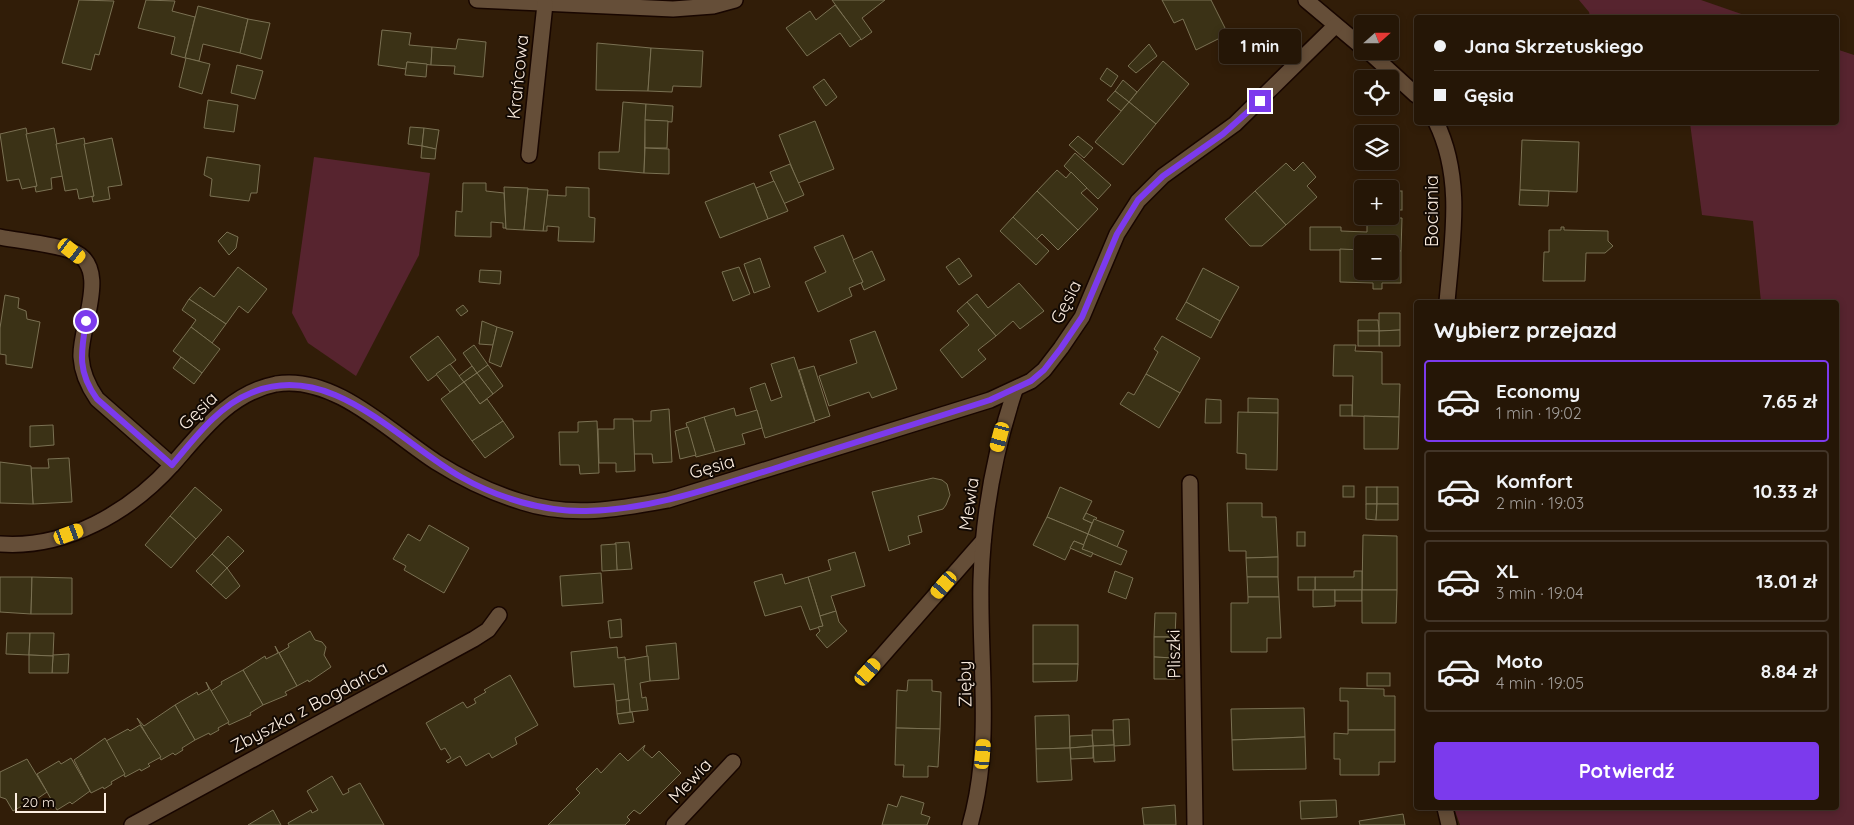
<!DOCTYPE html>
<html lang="pl">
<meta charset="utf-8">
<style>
body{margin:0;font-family:Quicksand,sans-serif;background:#2d1f10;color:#f1f3f6;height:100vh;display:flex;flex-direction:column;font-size:19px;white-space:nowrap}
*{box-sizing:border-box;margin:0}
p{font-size:16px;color:#a39f9b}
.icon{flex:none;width:28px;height:28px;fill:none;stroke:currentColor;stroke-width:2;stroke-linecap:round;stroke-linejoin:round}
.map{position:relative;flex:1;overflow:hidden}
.drawer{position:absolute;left:1414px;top:300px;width:425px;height:510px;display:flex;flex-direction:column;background:#251606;border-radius:5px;box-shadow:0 2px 8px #0003,0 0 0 1px #423528}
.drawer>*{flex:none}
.guide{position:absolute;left:1414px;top:15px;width:425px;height:110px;border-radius:5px;box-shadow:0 2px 8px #0003,0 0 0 1px #423528;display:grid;align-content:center;height:110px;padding:0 20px;background:#251606}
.needle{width:32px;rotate:69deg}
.fabs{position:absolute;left:1354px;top:15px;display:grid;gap:10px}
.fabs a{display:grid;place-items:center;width:45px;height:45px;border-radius:5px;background:#251606;box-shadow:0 2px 8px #0003,0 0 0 1px #423528;font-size:25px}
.scale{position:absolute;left:15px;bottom:12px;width:91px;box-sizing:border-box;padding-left:5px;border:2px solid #fbede0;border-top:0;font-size:14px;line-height:18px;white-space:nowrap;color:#fbede0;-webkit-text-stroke:4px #120903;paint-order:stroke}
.end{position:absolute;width:22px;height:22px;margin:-11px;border:6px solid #7c3aed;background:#fff;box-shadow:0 0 0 2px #fff}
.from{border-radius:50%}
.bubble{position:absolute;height:35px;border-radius:5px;background:#251606;box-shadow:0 2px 8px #0003,0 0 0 1px #423528;font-size:16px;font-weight:800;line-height:35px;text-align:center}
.car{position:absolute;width:15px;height:30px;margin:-15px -8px;border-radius:6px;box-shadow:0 0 4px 1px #0007;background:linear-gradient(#f5c518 24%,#345 0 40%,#f5c518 0 76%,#345 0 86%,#f5c518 0)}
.guide b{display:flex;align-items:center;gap:18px;height:48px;font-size:19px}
.guide b+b{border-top:1px solid #423528}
.guide i{width:12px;height:12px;background:#f1f3f6}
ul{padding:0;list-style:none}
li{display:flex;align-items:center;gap:15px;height:82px;margin:0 10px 8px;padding:0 10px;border:2px solid #423528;border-radius:5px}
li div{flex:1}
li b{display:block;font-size:19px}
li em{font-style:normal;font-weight:800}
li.current{border-color:#7c3aed}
li>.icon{width:45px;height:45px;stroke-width:1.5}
h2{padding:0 20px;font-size:22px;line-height:60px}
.cta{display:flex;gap:10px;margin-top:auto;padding:10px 20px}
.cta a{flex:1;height:58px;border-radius:5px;background:#7c3aed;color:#fff;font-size:20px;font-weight:800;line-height:58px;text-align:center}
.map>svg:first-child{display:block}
.green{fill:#57242f}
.building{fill:#3b3216;stroke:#7a7153}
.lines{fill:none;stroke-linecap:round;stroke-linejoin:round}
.lane-casing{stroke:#180600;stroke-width:18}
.street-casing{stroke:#180600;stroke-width:18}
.lane{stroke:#654e38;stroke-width:15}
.street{stroke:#654e38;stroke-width:15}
.route{stroke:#7c3aed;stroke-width:6}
.labels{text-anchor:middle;stroke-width:4;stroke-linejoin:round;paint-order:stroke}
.street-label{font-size:18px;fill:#fbede0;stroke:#120903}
</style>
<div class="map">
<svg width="1854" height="825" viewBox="0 0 1854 825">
<rect width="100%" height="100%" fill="#311d08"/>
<g class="green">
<polygon points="1579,0 1701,0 1750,17 1590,17 1589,12"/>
<polygon points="1836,49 1854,55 1854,825 1460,825 1454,808 1836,808 1836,302 1761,302 1753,221 1702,215 1690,123 1836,122"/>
<polygon points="314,157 430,173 419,255 356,376 308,343 292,313"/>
</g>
<g class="building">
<polygon points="79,0 114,1 99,55 95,54 91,70 62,63"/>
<polygon points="146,0 175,1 172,11 195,17 185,58 171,54 175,37 138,28"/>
<polygon points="832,0 885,0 862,18 872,32 861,40"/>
<polygon points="1162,0 1211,0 1228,34 1196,50 1183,19 1174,23"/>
<polygon points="835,5 861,39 850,47 840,33 807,56 786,28 810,11 816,20"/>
<polygon points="198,6 248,19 240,53 203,44 199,61 185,58"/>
<polygon points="248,19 270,23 261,59 240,53"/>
<polygon points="382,30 411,33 409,45 432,47 431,65 407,62 406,69 378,65"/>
<polygon points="458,39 486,42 483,77 454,74 455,66 431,65 432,47 456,49"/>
<polygon points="597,43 651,48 648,91 596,90"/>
<polygon points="1149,44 1157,56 1136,73 1128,66"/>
<polygon points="651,48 703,51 701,87 673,86 672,92 648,91"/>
<polygon points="186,58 210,64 202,94 179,87"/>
<polygon points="1163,61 1189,84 1156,124 1129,102"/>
<polygon points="407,62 427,64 426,77 405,75"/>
<polygon points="237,65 263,71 255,99 231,93"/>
<polygon points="1107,68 1118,76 1111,87 1100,79"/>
<polygon points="824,79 837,97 826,106 813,87"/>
<polygon points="1123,80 1137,92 1129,102 1115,91"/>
<polygon points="1115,91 1129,102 1121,111 1107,100"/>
<polygon points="208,100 238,105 234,132 204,128"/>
<polygon points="623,102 646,104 644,173 599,169 599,152 619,152"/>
<polygon points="1129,102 1156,124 1123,165 1095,142"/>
<polygon points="646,104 673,106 672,122 645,120"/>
<polygon points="645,120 668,121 667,148 645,148"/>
<polygon points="815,121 834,169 798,183 779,135"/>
<polygon points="410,127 424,128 422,146 408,144"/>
<polygon points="26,128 37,186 22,189 19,179 7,181 0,134"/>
<polygon points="54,128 63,176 51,178 52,189 36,192 35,187 37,186 26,134"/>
<polygon points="424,128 439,130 436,149 422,146"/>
<polygon points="1078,136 1093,148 1084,158 1069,145"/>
<polygon points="84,138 94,196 79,199 77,189 65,191 56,144"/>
<polygon points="112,138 122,185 108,187 110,199 93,202 92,197 94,196 84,144"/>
<polygon points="1522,140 1579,142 1577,192 1520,190"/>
<polygon points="422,146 436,149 435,159 421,158"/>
<polygon points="645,148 669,149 669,174 644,173"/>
<polygon points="1075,153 1111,185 1098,199 1064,166"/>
<polygon points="207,157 260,165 257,193 251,193 249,201 210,196 212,179 204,175"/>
<polygon points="1303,162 1316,177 1307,186 1317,197 1286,225 1255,191 1286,163 1294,171"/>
<polygon points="790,164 804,195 783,204 770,172"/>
<polygon points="1057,170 1066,178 1071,172 1087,188 1081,193 1098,209 1078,230 1037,191"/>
<polygon points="774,181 788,211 768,219 756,188"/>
<polygon points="463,183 486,183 486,191 504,193 506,228 503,228 503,223 491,222 491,237 455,236 456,211 462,212"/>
<polygon points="754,183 768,219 720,238 705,202"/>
<polygon points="504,187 528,188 524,230 506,229"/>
<polygon points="566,187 589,188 589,217 595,218 594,242 558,241 559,227 547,226 547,231 543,231 547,195 566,196"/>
<polygon points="528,189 548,190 543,231 524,230"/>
<polygon points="1520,190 1549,191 1548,206 1519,205"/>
<polygon points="1037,191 1078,230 1058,250 1042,234 1036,240 1013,217"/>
<polygon points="1255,191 1286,225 1262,246 1250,246 1225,219"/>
<rect x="1390" y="191" width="12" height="19"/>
<polygon points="1013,217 1049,251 1036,265 1000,231"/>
<polygon points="1367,218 1402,218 1401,251 1390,250 1390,244 1362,244 1362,250 1310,250 1310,227 1341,227 1341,231 1367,232"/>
<polygon points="1561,227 1564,227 1564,230 1608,231 1608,241 1613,246 1605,253 1586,253 1585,281 1543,281 1544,252 1549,252 1549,230 1561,230"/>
<polygon points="227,232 238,237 236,248 229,255 218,241"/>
<polygon points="843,235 863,282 849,288 852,296 818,312 805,282 826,272 814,247"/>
<polygon points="1340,249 1362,250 1362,271 1390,271 1390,250 1401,251 1401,283 1382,283 1382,289 1373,289 1373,283 1340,282"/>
<polygon points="872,251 885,280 864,290 861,283 863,282 853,260"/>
<polygon points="760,258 770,287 754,293 744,264"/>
<polygon points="959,258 972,276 959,285 946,267"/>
<polygon points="238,267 267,289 248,313 239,306 226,324 189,299 200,287 214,297"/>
<polygon points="739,267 750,294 733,301 722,272"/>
<polygon points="1203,268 1239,287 1220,321 1186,302"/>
<polygon points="480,270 501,271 500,284 479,282"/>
<polygon points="1019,283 1044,311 1020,329 1013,321 996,336 967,302 977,294 988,308"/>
<polygon points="5,295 19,298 18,308 26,311 27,319 40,322 32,368 6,364 6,355 0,354 0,328"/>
<polygon points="189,299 226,324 212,343 191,327 196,320 182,310"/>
<polygon points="967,302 996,336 978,350 986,359 962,378 940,350 969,325 957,311"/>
<polygon points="1186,302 1220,321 1211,338 1176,319"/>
<polygon points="463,305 468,311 461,316 456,310"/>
<polygon points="1379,313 1400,313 1400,330 1379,331"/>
<polygon points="1358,320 1378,320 1379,331 1358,331"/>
<polygon points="482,321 497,327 493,345 479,344"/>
<polygon points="191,327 220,349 202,373 173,351"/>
<polygon points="497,327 513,332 501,367 489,362"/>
<polygon points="1400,330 1400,346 1379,346 1379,331"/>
<polygon points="875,331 897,389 872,398 869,392 829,406 819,376 857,363 850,340"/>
<rect x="1358" y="331" width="21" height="15"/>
<polygon points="438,336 456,360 428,381 410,357"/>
<polygon points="1162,336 1200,358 1180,393 1146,374 1158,352 1154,349"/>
<polygon points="474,345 488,365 477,373 463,353"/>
<polygon points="1334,345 1356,345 1355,351 1382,352 1382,384 1400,384 1399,417 1352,416 1353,376 1333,376"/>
<polygon points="181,357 202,373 194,384 173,368"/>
<polygon points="794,357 815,422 765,438 750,388 765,383 771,401 782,397 771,364"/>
<polygon points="450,364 464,382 450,392 436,374"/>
<polygon points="488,365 503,386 493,394 477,373"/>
<polygon points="472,366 477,373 464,382 459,376"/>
<polygon points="814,366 830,416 815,421 799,370"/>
<polygon points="477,373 493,394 480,404 464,382"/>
<polygon points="1146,374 1180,393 1159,428 1120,404 1128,392 1134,395"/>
<polygon points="464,382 480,404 487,399 503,421 472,441 441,399"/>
<polygon points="1248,398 1278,399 1278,413 1248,413"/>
<polygon points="1206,399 1221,400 1221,423 1205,423"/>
<rect x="1340" y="405" width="12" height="11"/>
<polygon points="734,408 736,416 757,410 762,428 742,434 745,444 715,452 704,417"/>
<polygon points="669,409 672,462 653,463 652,454 634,454 633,421 651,421 651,411"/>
<polygon points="1238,412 1278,413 1277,470 1246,469 1246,454 1237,453"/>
<polygon points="1364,416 1399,417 1398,449 1364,449"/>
<polygon points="704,417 715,452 696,457 686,423"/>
<polygon points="614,419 633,419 635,471 616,472 616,463 599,463 598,429 614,429"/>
<polygon points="503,421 514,437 485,458 472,441"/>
<polygon points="597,421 599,473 580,474 579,465 560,465 559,432 578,432 578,422"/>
<polygon points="53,425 54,445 30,447 30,426"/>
<polygon points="688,427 696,455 680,459 675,431"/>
<polygon points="69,458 72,502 33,504 31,468 49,468 48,459"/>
<polygon points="0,462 31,466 33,504 0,503"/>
<polygon points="933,478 942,480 947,484 950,495 946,505 943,509 918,516 922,532 908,536 910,544 889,551 872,492"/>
<rect x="1343" y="486" width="11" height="11"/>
<polygon points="195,487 222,510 196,539 170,516"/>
<polygon points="1060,487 1092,501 1083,519 1092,523 1088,534 1047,517"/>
<rect x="1366" y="487" width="11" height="17"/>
<rect x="1377" y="487" width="21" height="17"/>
<polygon points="1227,503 1262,503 1262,517 1276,517 1278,557 1246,558 1246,551 1229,551"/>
<polygon points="1366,504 1377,504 1376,520 1366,519"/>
<polygon points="1377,504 1398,504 1398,520 1376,520"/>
<polygon points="1086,513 1097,518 1092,523 1083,519"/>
<polygon points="170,516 196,539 171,568 145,545"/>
<polygon points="1047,517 1088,534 1084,545 1074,541 1065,560 1033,545"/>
<polygon points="1094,519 1124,531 1117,547 1088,534"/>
<polygon points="429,525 469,548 444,593 404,570 406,566 393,559 408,534 420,541"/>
<rect x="1297" y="532" width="8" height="14"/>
<polygon points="1088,534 1127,551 1121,565 1082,549"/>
<polygon points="1363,535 1397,536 1397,590 1362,590"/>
<polygon points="228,536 244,551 227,568 212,554"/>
<polygon points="1074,541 1084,545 1082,549 1093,553 1091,557 1070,548"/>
<polygon points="629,542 632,569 617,570 615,543"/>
<polygon points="616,544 617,570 602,571 601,545"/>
<polygon points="855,552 865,586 831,596 836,611 820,616 808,577 831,570 828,560"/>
<polygon points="212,554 227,568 211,585 196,571"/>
<polygon points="1278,557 1278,577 1247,577 1246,558"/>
<polygon points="227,568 240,586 226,599 211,585"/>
<polygon points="1115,571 1133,578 1126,599 1108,592"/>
<polygon points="1354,571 1362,571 1362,590 1315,590 1315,577 1354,577"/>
<polygon points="601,573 603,603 562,606 560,576"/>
<polygon points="782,574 785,584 808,577 823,626 810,630 801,606 765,616 754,582"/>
<polygon points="0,577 32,577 31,614 0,612"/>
<polygon points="32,577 72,578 72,614 31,614"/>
<polygon points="1247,577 1278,577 1279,597 1248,597"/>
<rect x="1298" y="577" width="17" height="13"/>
<polygon points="1313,590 1335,590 1335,606 1313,607"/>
<rect x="1335" y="590" width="27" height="11"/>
<polygon points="1362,590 1397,590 1396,623 1362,623"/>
<polygon points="1248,597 1279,597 1281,638 1267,638 1267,652 1231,652 1231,603 1248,603"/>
<polygon points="836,611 839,622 847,631 827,648 816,635 820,631 818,627 823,626 820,616"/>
<polygon points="1155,613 1176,613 1175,637 1154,637"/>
<polygon points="621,619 622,637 610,638 608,621"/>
<rect x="1033" y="625" width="45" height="39"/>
<polygon points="310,631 315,640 322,642 326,647 324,655 331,667 309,682 308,680 297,686 279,653 289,647 288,644"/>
<polygon points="7,633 30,633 29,655 6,654"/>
<polygon points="30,633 54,633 53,656 29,655"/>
<polygon points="1154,637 1175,637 1175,658 1154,657"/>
<polygon points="676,643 679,679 650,681 646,646"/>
<polygon points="275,646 297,686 285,692 287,695 263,705 243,670 265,656 266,659 278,653"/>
<polygon points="617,647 618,658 625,657 629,699 616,701 614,684 574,687 571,652"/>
<polygon points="69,654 68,673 52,673 53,655"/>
<polygon points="29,655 53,656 52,673 29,673"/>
<polygon points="648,656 650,681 640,683 642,698 646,697 648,710 630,712 625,660"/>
<polygon points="1154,657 1175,658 1175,679 1154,679"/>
<polygon points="1033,664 1078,664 1077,681 1033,682"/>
<polygon points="243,670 263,705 250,713 251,715 229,725 211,691 222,684 221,682"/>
<rect x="1367" y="673" width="23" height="13"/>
<polygon points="510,675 538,725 515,738 517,744 492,758 489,753 466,766 460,756 448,763 446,761 451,758 445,748 441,750 426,723 463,702 467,708 476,703 474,699 486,692 484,690"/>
<polygon points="908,680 932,680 932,691 941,692 940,729 896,728 897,690 907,691"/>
<polygon points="206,682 229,722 218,728 219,730 210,735 209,733 195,740 175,705 197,692 198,695 209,689"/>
<polygon points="1340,688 1384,689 1384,696 1395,696 1395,730 1348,730 1348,701 1340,701"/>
<polygon points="629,699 630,712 617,714 616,701"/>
<polygon points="175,705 195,740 182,748 183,750 175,755 173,753 161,760 137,718 144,726"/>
<polygon points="1304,708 1305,737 1232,740 1231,709"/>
<polygon points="632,712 634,722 619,724 617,714"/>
<polygon points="1069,715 1070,748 1036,749 1035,716"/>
<polygon points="1129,719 1130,745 1114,746 1113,720"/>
<polygon points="140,725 161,757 148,764 150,766 141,771 140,769 125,777 106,741 128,729 130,731"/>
<polygon points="896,728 940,729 938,767 928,766 928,777 903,777 904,765 895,765"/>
<polygon points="1092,730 1113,730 1114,745 1093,746"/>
<polygon points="1348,730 1395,730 1395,762 1379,762 1379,775 1340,775 1340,759 1334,759 1334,733 1348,734"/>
<polygon points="1092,735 1093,746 1070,748 1070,736"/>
<polygon points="1305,737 1306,769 1233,770 1232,740"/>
<polygon points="105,738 125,774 111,782 112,784 104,789 103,787 91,793 74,760"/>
<polygon points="645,745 643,750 652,758 659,751 681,773 640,814 634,810 627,817 630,820 625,825 548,825 580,793 576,789 597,768 601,773 620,753 628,761"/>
<polygon points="1114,745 1115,761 1094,762 1093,746"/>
<polygon points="1093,746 1093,758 1071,759 1070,748"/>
<polygon points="1070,748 1072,780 1037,782 1036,749"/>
<polygon points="71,758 90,791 72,804 70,802 57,810 37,774 59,761 61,764"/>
<polygon points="27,759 47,792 28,805 27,803 13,811 6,799 0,797 0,772"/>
<polygon points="332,776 343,795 349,792 348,789 360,783 384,825 289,825 288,823 311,810 312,813 318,810 307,791"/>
<polygon points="901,796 924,803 921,814 930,817 927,825 882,825 888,804 897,807"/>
<polygon points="1336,800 1337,817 1301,819 1300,801"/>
<polygon points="1175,805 1176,825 1144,825 1142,808"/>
<polygon points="273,810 281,825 248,825"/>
<polygon points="1403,814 1405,825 1360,825 1359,821"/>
</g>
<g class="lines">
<g class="lane-casing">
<polyline id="lane" points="868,672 983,541"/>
</g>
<g class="street-casing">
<g id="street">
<polyline points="477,0 673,9 713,6 735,0"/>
<polyline points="1306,0 1362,47"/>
<polyline points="1368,51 1416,95"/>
<path d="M 1436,122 C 1464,179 1452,242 1447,302"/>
<polyline points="529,155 545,4"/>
<path d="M 0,237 C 21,241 53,244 72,251 C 112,266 79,328 81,357 C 82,373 88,386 97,399 L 172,465"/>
<polyline points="1190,483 1195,825"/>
<path d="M 0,544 C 66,549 130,512 173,464 C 202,431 230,393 276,384 C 334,374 391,433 436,462 C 463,479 492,493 522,502 C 571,518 619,509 668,500 L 990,400 L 1031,381 L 1044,370 L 1061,348 L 1082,317 L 1117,234 L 1138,201 L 1163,176 L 1235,124 L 1335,26"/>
<polyline points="1445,808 1449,825"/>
<polyline points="132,825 474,639 488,630 499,615"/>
<polyline points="674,825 733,762"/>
<path d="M 970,825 C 993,744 979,663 981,580 C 983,514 994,453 1015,390"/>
</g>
</g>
<use href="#lane" class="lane"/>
<use href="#street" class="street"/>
</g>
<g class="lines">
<path class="route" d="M 86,321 C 81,352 77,372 97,399 L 172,465 C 194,439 218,406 251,393 C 330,359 398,441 461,477 C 498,498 544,512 586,511 C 652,510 717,486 779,467 C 849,444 919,423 990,400 L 1031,381 L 1044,370 L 1061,348 L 1082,317 L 1117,234 L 1138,200 L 1163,176 L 1223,134 L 1260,101"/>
</g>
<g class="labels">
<g class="street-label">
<text transform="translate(518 77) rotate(-84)" y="6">Krańcowa</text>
<text transform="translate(1432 211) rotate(-90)" y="6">Bociania</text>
<text transform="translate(1066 302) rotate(-63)" y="6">Gęsia</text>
<text transform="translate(198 411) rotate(-44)" y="6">Gęsia</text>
<text transform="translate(712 467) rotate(-16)" y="6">Gęsia</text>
<text transform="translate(969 504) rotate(-82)" y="6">Mewia</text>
<text transform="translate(1174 654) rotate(-91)" y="6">Pliszki</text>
<text transform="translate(965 684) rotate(-91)" y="6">Zięby</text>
<text transform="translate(309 707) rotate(-28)" y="6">Zbyszka z Bogdańca</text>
<text transform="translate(690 781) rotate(-47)" y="6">Mewia</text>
</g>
</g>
</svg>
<div class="fabs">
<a><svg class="needle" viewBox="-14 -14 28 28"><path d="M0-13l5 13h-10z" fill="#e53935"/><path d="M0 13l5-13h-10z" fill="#a39f9b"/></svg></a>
<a><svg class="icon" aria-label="locate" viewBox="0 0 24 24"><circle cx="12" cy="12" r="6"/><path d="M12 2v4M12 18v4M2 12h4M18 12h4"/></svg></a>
<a><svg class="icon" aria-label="layers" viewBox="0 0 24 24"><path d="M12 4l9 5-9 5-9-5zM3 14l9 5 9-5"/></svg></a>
<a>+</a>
<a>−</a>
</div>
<div class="scale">20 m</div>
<i class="end from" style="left:86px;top:321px"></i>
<i class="end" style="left:1260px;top:101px"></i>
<div class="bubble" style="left:1219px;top:29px;width:82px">1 min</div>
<i class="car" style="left:72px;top:251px;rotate:128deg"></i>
<i class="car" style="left:1000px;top:437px;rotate:195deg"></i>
<i class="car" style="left:69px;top:534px;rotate:70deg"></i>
<i class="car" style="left:944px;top:585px;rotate:221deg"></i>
<i class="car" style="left:868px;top:672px;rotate:41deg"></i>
<i class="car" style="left:983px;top:754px;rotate:5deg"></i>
<div class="guide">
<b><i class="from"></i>Jana Skrzetuskiego</b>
<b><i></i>Gęsia</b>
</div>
<section class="drawer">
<h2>Wybierz przejazd</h2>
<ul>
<li class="current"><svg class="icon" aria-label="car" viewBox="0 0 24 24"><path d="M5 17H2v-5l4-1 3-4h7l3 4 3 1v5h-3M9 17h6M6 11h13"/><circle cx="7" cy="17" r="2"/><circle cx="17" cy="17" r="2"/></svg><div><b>Economy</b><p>1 min · 19:02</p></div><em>7.65 zł</em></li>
<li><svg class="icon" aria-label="car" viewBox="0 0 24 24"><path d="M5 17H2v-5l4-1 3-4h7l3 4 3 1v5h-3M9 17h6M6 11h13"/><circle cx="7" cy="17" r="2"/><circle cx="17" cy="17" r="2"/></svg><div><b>Komfort</b><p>2 min · 19:03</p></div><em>10.33 zł</em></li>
<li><svg class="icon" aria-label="car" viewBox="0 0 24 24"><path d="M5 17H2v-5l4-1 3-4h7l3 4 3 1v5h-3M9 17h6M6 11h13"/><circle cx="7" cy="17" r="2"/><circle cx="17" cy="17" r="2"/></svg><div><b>XL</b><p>3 min · 19:04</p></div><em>13.01 zł</em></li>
<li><svg class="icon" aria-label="car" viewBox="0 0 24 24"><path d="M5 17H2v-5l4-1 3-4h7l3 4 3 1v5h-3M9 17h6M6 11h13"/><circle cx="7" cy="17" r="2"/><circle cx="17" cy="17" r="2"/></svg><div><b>Moto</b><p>4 min · 19:05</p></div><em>8.84 zł</em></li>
</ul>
<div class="cta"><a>Potwierdź</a></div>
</section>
</div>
